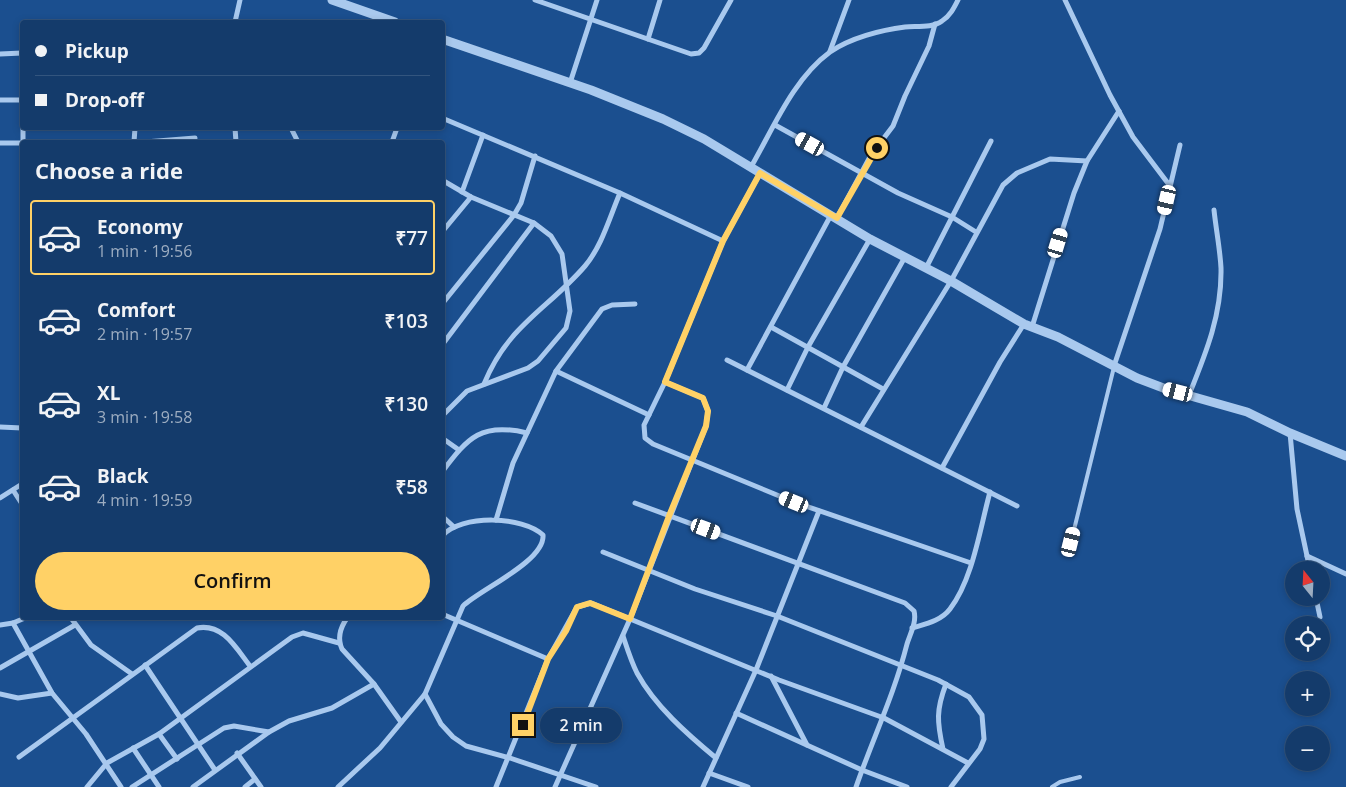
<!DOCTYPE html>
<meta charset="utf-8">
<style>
body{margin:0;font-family:"Open Sans",sans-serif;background:#214673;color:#f1f3f6;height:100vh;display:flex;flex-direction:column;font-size:19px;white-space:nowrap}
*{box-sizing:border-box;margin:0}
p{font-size:16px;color:#9dadc1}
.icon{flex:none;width:28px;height:28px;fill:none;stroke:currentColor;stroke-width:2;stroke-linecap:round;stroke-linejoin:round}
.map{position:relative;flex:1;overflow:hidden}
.panel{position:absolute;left:20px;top:140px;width:425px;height:480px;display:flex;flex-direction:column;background:#143b6b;border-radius:5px;box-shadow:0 2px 8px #0003,0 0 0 1px #33557e}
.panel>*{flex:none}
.banner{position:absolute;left:20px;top:20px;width:425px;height:110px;border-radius:5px;box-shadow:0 2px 8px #0003,0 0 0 1px #33557e;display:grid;align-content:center;height:110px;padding:0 15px;background:#143b6b}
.needle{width:32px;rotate:342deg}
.controls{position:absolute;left:1285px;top:561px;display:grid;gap:10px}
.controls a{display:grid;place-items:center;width:45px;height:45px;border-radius:50%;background:#143b6b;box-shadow:0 2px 8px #0003,0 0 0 1px #33557e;font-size:25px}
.end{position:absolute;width:22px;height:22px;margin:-11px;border:6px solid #ffd166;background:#111;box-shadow:0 0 0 2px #111}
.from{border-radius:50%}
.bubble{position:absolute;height:35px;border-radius:18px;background:#143b6b;box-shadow:0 2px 8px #0003,0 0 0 1px #33557e;font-size:16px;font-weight:600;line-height:35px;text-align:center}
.car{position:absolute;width:15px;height:30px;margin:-15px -8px;border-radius:6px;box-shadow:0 0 4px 1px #0007;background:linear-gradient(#fff 24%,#345 0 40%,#fff 0 76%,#345 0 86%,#fff 0)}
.banner b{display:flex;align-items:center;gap:18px;height:48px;font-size:19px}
.banner b+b{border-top:1px solid #33557e}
.banner i{width:12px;height:12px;background:#f1f3f6}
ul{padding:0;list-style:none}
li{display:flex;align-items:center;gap:15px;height:75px;margin:0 10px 8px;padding:0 5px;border:2px solid transparent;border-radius:5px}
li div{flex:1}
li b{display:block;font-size:19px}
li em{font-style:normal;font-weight:600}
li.on{border-color:#ffd166}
li>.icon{width:45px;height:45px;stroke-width:1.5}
h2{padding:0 15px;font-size:22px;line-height:60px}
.cta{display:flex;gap:10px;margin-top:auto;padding:10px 15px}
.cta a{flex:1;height:58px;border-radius:30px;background:#ffd166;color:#111;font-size:20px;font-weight:600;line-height:58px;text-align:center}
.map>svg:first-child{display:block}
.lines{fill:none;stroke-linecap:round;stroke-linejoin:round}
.service{stroke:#a9c9ee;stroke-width:4}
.minor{stroke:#a9c9ee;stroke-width:5}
.tertiary{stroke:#a9c9ee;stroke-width:9}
.route{stroke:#ffd166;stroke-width:6}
</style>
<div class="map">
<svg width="1346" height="787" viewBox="0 0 1346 787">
<rect width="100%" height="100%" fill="#1b4f8f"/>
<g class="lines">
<g class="service">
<polyline points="1071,542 1114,367"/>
<polyline points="1052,787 1060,782 1080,777"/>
</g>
<g class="minor">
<polyline points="535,0 691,54 699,53 704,48 731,0"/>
<polyline points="1065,0 1110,95 1133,137 1170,186"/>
<polyline points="235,22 240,0"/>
<polyline points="648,39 660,0"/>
<polyline points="830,51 849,0"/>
<polyline points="0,54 22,53"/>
<polyline points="570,83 597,0"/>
<polyline points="0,100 22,100"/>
<polyline points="442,118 620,193 723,241"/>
<polyline points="775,125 898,193 952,217 976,232"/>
<polyline points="235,128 236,142"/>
<polyline points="291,128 298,142"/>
<polyline points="23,142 23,128"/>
<polyline points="134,142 135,128"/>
<polyline points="145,142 195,138"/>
<polyline points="392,142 397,128"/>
<polyline points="0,143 22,143"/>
<path d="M 751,167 C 773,129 793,79 830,52 C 850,38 881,30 905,27 C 917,26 933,28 942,21 C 950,16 954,8 958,0"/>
<polyline points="760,173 723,241 665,382 644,425 645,438 653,444 794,502 971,563"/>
<polyline points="442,180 471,197 534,223 551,236 562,254 570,311 566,328 538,361 528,368 467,391 442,416"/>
<polyline points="462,192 483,135"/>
<polyline points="837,218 871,155 893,126 905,96 929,46 935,24"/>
<polyline points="442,232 471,197"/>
<polyline points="926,268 991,141"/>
<polyline points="442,304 514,215 521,203 535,156"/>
<polyline points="771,327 883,389"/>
<polyline points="1032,327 1074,193 1087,161 1119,111"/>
<polyline points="442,345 534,223"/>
<polyline points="727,360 1017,506"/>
<polyline points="1114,366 1160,229 1180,145"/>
<polyline points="747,370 831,215"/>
<polyline points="556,371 649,415"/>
<path d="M 484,384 C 508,325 547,310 585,266 C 602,246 610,216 620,193"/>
<polyline points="787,390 808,347 870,239"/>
<path d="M 1189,395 C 1206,353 1222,314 1221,268 C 1220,249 1216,229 1214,210"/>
<polyline points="824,408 843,367 905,257"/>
<polyline points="0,427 22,428"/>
<polyline points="861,427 951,281 1003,185 1017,173 1050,159 1087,161"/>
<polyline points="1290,433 1297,509 1310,570"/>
<polyline points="442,438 459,450"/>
<polyline points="942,468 1000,362 1024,324"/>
<path d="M 442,472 C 468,437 482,422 527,433"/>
<polyline points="13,490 22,504"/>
<polyline points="0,498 22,484"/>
<path d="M 635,503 L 905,603 L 914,611 C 917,622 910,634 907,644 C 894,695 873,738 856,787"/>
<polyline points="442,516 454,527"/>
<polyline points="496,520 513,463 556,371 602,309 612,305 635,304"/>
<polyline points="603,552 695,589 777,616 938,680 969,697 982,715 984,739 980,749 951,787"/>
<polyline points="1307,556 1346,574"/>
<polyline points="1316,598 1320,617"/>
<polyline points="442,614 548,659"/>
<polyline points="71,618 91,645 132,674"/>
<path d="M 347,618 C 340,628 337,638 342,649 L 374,684 L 401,722"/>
<polyline points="13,623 52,693 86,734 121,787"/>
<polyline points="0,625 13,623 25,618"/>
<path d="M 912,628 C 925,624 941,621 950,609 C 973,579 980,528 990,492"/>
<path d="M 623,636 C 627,648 631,661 637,673 C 655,706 687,734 716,758"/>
<polyline points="145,665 215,770"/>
<polyline points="0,668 75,625"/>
<polyline points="771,676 807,745"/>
<polyline points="0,694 18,698 52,693"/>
<polyline points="425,694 441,724 453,737 466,746 510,758 596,787"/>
<polyline points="736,713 862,770 907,787"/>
<polyline points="159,734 177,759"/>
<polyline points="133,748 159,787"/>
<path d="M 943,749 C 937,722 936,710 946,684"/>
<polyline points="237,753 261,787"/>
<path d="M 19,757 L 197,628 C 223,623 236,648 250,666"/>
<polyline points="709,773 748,787"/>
<polyline points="87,787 107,763 159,734 292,637 303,633 339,643"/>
<polyline points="132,787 224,728 234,726 269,732"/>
<polyline points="193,787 269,732 289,721 332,708 374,684"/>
<polyline points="245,787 255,779"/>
<path d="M 338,787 L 380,748 L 425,694 L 463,606 C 481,589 545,561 543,535 C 523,516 461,514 442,536"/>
<polyline points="496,787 548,659 577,607 591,603 779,680 884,718 968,763"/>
<polyline points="555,787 630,619 706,426 708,411 703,398 665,382"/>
<polyline points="703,787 756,670 819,511"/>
</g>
<g class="tertiary">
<polyline points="332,0 395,22"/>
<polyline points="442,39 591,90 663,119 704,139 870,239 951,281 1024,324 1058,337 1137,378 1166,389 1247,412 1290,433 1346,456"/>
</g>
</g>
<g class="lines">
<polyline class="route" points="523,725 548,659 566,631 577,607 590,603 630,619 669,516 706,426 708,411 703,398 665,382 723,241 760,173 837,218 877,148"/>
</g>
</svg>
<div class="controls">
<a><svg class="needle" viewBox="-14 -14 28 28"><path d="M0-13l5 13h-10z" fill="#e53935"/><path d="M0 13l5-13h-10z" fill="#9dadc1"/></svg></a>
<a><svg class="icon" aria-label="locate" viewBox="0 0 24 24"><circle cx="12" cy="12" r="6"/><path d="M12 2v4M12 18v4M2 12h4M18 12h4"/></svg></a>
<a>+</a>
<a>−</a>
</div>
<i class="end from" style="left:877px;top:148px"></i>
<i class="end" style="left:523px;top:725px"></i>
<div class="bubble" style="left:540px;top:708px;width:82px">2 min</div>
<i class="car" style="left:810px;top:144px;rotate:299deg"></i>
<i class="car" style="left:1167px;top:200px;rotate:193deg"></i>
<i class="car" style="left:1058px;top:243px;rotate:17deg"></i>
<i class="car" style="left:1178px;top:392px;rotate:284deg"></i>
<i class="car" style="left:794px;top:502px;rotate:292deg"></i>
<i class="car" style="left:706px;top:529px;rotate:110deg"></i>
<i class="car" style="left:1071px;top:542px;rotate:14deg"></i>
<div class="banner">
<b><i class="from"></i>Pickup</b>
<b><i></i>Drop-off</b>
</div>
<section class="panel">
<h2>Choose a ride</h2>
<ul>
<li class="on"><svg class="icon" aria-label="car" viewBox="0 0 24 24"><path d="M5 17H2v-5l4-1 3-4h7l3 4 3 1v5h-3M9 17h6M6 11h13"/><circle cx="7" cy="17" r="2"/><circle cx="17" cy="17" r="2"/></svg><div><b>Economy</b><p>1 min · 19:56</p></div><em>₹77</em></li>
<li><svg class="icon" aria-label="car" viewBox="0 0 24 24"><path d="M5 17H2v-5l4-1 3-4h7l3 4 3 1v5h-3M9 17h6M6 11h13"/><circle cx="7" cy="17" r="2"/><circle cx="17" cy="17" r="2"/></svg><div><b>Comfort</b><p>2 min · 19:57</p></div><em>₹103</em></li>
<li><svg class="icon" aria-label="car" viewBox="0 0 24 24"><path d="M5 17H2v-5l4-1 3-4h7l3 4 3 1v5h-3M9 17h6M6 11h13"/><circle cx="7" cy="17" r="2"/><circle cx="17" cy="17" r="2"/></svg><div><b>XL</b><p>3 min · 19:58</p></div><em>₹130</em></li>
<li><svg class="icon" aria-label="car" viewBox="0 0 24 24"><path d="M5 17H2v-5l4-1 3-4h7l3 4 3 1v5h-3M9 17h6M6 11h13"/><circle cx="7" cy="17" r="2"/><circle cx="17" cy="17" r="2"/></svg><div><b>Black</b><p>4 min · 19:59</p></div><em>₹58</em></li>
</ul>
<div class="cta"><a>Confirm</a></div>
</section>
</div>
